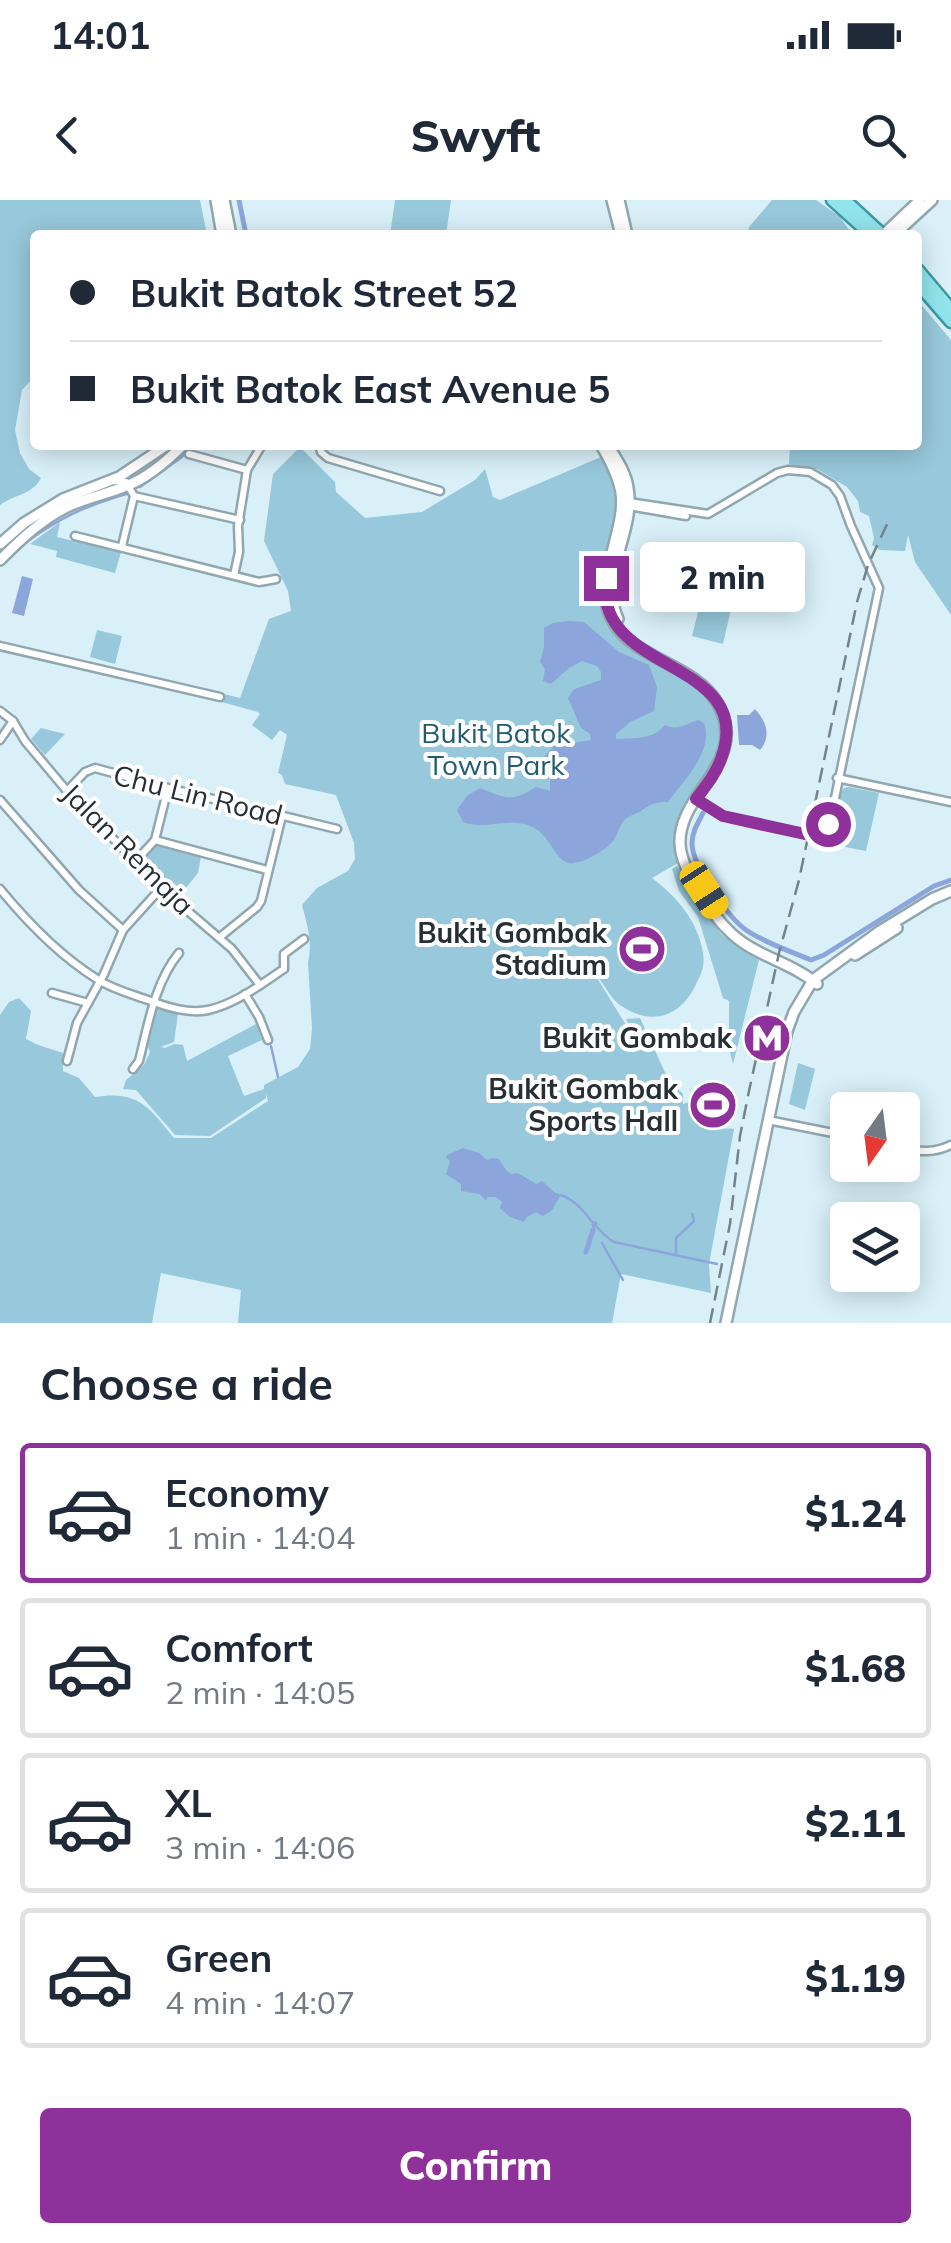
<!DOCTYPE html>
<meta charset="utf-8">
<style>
body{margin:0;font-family:Mulish,sans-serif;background:#f6f6f7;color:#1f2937;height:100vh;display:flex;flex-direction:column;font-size:38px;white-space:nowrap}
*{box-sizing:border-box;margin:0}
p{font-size:32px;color:#747a83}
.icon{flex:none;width:55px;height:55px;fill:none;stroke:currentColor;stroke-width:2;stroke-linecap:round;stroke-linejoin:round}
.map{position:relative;height:1123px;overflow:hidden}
.details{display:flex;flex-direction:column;background:#fff;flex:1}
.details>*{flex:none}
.guide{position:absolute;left:30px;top:30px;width:892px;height:220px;border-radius:10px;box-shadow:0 5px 25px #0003;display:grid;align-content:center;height:220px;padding:0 40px;background:#fff}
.needle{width:65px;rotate:194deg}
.fabs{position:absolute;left:830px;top:892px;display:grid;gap:20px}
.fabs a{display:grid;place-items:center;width:90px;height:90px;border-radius:10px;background:#fff;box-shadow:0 5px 25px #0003;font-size:50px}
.end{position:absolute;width:45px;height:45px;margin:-22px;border:12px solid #8f319a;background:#fff;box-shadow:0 0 0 5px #fff}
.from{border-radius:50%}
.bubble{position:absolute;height:70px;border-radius:10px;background:#fff;box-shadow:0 5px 25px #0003;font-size:32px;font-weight:800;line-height:70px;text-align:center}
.car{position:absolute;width:30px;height:60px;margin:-30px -15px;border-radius:12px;box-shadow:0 0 8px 2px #0007;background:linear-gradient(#f5c518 24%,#345 0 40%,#f5c518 0 76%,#345 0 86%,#f5c518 0)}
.guide b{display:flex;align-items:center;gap:35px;height:95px;font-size:38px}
.guide b+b{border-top:2px solid #e0e1e3}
.guide i{width:25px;height:25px;background:#1f2937}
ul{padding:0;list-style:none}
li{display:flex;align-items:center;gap:30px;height:140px;margin:0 20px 15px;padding:0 20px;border:5px solid #e0e1e3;border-radius:10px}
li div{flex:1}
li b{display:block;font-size:38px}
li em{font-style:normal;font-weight:800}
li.on{border-color:#8f319a}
li>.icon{width:90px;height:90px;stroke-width:1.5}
h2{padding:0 40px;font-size:45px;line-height:120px}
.primary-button{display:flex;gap:20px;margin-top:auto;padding:20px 40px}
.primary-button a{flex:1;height:115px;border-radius:10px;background:#8f319a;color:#fff;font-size:40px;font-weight:800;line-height:115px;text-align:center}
.status{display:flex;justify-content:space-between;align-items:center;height:70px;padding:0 50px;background:#fff;direction:ltr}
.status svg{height:28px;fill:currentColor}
header{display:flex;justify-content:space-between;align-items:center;height:130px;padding:0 40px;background:#fff;font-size:45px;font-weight:800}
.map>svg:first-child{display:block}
.green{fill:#97c8db}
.water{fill:#8ca6db}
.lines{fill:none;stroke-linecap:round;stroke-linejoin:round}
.stream{stroke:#8ca6db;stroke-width:2.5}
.canal{stroke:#8ca6db;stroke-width:5}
.street-casing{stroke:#91a7af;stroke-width:11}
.secondary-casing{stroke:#91a7af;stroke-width:14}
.primary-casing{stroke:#3d99a3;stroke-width:15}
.street{stroke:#fff;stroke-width:6}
.secondary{stroke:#fff;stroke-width:9}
.primary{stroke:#92e4ec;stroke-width:10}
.rail{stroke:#738389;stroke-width:2.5;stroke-dasharray:15 8;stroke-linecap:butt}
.route{stroke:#8f319a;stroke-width:12}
.labels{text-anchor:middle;stroke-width:8;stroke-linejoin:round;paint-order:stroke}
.park-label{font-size:28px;fill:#225c70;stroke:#fff}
.street-label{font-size:28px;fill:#262f33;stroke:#fff}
.poi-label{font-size:28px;font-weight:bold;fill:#262f33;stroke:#fff;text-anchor:end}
</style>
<div class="status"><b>14:01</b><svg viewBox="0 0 49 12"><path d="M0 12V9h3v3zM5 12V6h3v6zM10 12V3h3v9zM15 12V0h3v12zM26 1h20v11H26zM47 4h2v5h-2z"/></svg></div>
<header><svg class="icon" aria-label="back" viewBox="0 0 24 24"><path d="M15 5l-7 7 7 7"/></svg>Swyft<svg class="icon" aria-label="search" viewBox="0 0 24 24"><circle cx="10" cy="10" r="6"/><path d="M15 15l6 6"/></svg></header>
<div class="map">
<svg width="951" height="1123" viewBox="0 0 951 1123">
<rect width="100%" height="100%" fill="#d9f0f9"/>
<g class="green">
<path d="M 0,0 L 200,0 L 207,35 L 35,35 L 35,176 L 22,190 L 15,230 L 20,253 L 29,269 L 41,278 C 34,294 13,295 0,305 Z"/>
<polygon points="395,0 451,0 446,35 390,35"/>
<polygon points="772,0 816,0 839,16 853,35 748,35 749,27"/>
<polygon points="918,101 951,140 951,415 915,362 908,335 905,351 880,350 872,345 874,338 869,316 860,312 858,301 847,287 817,269 808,269 789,264 790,245 918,245"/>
<path d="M 300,247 L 335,282 L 336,292 L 365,318 L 422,312 L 475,280 L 485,269 L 493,297 L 500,300 L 601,257 C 606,266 612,274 615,284 C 627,329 585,375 607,420 C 630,469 713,467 720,527 C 727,580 666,604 678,663 L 652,678 C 677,697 698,721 703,753 C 705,764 702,773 697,782 C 683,815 654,827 623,807 C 610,800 604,782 594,773 L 637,843 L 626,819 L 640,818 L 668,879 L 683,894 L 683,904 L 689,902 C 695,916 698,933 717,930 C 723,929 729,928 734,929 L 709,1064 L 711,1093 L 621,1074 L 612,1123 L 238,1123 L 241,1090 L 161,1073 L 152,1123 L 0,1123 L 0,815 L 9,802 L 19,798 L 31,811 L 26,839 L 38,845 L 63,853 L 63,871 L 79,878 L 95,897 C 138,890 149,907 174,938 L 211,938 L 268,901 L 266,894 L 266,898 L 210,936 L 175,935 L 136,890 L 123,889 L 126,880 L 144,865 L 150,852 L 148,846 L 154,811 L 158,809 L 178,814 L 174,842 L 161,847 L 165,848 L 174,844 L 183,845 L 187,861 L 256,824 L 262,840 L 228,856 L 244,896 L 264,889 L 264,885 L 298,867 L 310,849 L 312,829 L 308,762 C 313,743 307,724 302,705 L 317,688 L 348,671 L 355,659 L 354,643 L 336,595 L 285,584 L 282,575 L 278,573 L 287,535 L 280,530 L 272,540 L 252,525 L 260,514 L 258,512 L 222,502 L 224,494 L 240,498 L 269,419 L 291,411 L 288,391 L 264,341 L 273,274 Z"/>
<polygon points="60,322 57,337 121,352 115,373 56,357 57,351 30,344"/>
<polygon points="673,350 698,357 693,377 675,373 678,362 670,360"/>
<polygon points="706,380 736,387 723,444 692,436"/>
<polygon points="97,430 122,436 115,464 90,457"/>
<polygon points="41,528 65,534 45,555 31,539"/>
<polygon points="849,587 879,593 866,651 829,644 825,635 834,623 841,592 844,588"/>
<polygon points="156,645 201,656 198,673 181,694 144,661"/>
<polygon points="677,666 721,734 759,760 733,864 729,848 729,801 723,798 698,717 679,691 672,669"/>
<polygon points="798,863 815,869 805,910 789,904"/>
</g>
<g class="water">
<polygon points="22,376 33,379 24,416 12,413"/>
<path d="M 568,421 L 584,422 L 619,452 L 649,465 L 657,487 L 654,511 L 630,522 L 616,534 L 616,539 C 634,538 653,540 665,525 C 678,531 686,524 698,520 L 704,523 C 714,551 684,580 668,602 C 654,602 651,604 641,611 C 636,614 631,615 627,618 C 620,623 619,631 615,638 C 609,649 581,665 569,663 C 553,660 550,629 524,624 C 502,619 483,630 463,622 L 457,610 L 467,596 L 480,588 C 505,598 511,603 536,587 L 550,591 L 550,577 L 537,565 L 554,546 L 591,540 L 590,534 L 581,528 L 568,498 L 574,489 L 601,480 L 601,472 L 597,466 L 582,461 L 569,468 L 551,484 L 543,481 L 545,469 L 540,462 L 544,447 L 544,428 L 553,423 Z"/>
<path d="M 755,509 C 766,521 772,536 760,550 L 752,545 L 739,545 L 737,515 L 749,515 Z"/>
<polygon points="463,948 479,953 487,960 493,958 499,959 506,970 511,974 518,973 536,984 542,981 554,992 561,995 552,1010 543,1016 536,1012 527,1017 524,1022 510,1017 500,1008 502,1002 496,997 487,997 486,1001 480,994 461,991 461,984 446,974 450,961 446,957 447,955"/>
</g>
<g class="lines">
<g class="stream">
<polyline points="140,287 182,257 192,245"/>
<path d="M 25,343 C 61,317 83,307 126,294"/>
<polyline points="271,846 278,877"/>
<path d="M 561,995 C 584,1003 593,1030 614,1042 L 717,1064"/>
<polyline points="602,1043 623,1080"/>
<polyline points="676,1054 676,1038 694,1021 692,1014"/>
</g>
<g class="canal">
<polyline points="239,0 246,35"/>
<path d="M 703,613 C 698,623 692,632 692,643 C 692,666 728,717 746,730 C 765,743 790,751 811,760 L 824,755 L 934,686 L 951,680"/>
<polyline points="594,1025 595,1024"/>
<polyline points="586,1052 593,1030"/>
</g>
<g class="street-casing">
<g id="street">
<polyline points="319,245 321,252 328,258 440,291"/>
<polyline points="189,254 247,270"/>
<polyline points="113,281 126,282 134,296 122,346"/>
<polyline points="134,296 240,320"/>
<path d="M 629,302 L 708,314 L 777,273 L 788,270 L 810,272 L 832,285 L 840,296 L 851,326 L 879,388 L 831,617 C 826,631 819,635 805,634 L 723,616 L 696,599"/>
<polyline points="629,306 686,316"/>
<polyline points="75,336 259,382 276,379"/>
<polyline points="234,375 239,352 238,326 247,270 262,245"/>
<polyline points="0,446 220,497"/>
<polyline points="0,511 13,521 25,541 67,591 161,688 232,749 260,785"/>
<polyline points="0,540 13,521"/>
<polyline points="837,578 951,602"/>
<polyline points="67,591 85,572 95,568 168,588 337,629"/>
<polyline points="0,600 79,690 123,730"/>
<polyline points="155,640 267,670"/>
<polyline points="135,662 155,640 168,588"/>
<path d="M 0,689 C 28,723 60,756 97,779 C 112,789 131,794 148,800 C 167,807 188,814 208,810 C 236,804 261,784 284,769 L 284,754 L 304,739"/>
<polyline points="220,737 257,707 261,701 282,616"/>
<polyline points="52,793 88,803"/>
<polyline points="245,794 259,817 268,840"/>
<polyline points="67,861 77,823 104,774 123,730 161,688"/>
<path d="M 133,869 L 139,861 C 148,825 155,782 179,753"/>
<polyline points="768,920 848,936"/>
<path d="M 902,948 C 921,952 934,953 951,945"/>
</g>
</g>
<g class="secondary-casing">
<g id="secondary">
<polyline points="216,0 222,35"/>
<polyline points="224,0 231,35"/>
<polyline points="612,0 621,35"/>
<polyline points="619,0 627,35"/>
<polyline points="883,35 920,0"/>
<polyline points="894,35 932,0"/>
<path d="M 601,245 C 631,296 623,306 610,361 C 607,376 603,390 607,406 C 620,460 692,459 718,504 C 750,563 678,592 680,644 C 681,662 691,677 700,692 C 708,705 716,719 727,729 C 752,756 790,761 817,784"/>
<path d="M 608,245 C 616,259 626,272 628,288 C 636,332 598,375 618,419"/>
<polyline points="0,344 24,323 63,299 119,277 167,245"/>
<path d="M 0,360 C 20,340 41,320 67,307 C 86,298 107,294 126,286 C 148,278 167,261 183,245"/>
<polyline points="855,755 897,728"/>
<polyline points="726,1123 787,831 794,812 813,780 880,731 932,699 951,691"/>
</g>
</g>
<g class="primary-casing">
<g id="primary">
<polyline points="832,0 871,35"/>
<polyline points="845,0 883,35"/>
<polyline points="918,70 951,109"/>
<polyline points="918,84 951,122"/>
</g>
</g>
<use href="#street" class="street"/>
<use href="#secondary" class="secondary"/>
<use href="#primary" class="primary"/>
<polyline class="rail" points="710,1123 730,1024 740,936 749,891 779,753 799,680 857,402 868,365 888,322"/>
</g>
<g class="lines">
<path class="route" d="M 606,378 C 592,476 759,457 721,559 C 716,574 705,587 696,599 L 723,616 L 805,634 C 815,635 822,634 828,624"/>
</g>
<defs>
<g id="stadium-disc" transform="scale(2.5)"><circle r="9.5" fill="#8f319a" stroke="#fff"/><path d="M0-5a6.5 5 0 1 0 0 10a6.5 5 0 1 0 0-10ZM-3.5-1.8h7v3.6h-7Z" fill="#fff"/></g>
<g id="metro-disc" transform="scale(2.5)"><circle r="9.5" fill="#8f319a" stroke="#fff"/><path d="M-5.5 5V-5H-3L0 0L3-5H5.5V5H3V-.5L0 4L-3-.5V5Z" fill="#fff"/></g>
</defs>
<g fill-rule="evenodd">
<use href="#stadium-disc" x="642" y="749"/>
<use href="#metro-disc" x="767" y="838"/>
<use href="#stadium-disc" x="713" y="905"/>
</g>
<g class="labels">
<g class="park-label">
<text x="496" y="543">Bukit Batok<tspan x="496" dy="32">Town Park</tspan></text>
</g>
<g class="street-label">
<text transform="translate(198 595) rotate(14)" y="10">Chu Lin Road</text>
<text transform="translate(128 649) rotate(45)" y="10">Jalan Remaja</text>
</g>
<g class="poi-label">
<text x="607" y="743">Bukit Gombak<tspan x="607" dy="32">Stadium</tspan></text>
<text x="732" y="848">Bukit Gombak</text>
<text x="678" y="899">Bukit Gombak<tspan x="678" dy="32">Sports Hall</tspan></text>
</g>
</g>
</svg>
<div class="fabs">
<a><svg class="needle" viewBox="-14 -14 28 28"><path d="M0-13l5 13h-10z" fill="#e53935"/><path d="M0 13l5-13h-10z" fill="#747a83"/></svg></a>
<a><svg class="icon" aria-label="layers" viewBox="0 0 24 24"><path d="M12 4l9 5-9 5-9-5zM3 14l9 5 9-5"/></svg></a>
</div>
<i class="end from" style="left:828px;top:624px"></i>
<i class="end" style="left:606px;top:378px"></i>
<div class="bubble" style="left:640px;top:342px;width:165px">2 min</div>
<i class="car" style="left:704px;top:690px;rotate:147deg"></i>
<div class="guide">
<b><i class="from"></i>Bukit Batok Street 52</b>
<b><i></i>Bukit Batok East Avenue 5</b>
</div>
</div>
<section class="details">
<h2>Choose a ride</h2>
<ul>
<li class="on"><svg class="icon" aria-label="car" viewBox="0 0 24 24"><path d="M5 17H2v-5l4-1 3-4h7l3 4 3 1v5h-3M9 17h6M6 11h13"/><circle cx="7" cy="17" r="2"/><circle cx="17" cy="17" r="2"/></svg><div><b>Economy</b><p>1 min · 14:04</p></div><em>$1.24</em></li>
<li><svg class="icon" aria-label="car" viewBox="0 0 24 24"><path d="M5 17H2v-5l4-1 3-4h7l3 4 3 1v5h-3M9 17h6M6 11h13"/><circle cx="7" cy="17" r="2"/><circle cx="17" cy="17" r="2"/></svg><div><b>Comfort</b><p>2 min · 14:05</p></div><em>$1.68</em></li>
<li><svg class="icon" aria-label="car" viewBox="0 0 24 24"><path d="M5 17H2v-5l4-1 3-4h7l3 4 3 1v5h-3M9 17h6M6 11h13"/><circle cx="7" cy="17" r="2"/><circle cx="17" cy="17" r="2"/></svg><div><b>XL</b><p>3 min · 14:06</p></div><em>$2.11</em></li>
<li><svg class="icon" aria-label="car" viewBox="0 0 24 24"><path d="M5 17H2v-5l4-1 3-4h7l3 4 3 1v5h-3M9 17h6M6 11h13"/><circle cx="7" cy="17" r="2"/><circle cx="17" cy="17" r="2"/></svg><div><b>Green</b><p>4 min · 14:07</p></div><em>$1.19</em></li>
</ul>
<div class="primary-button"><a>Confirm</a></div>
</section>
